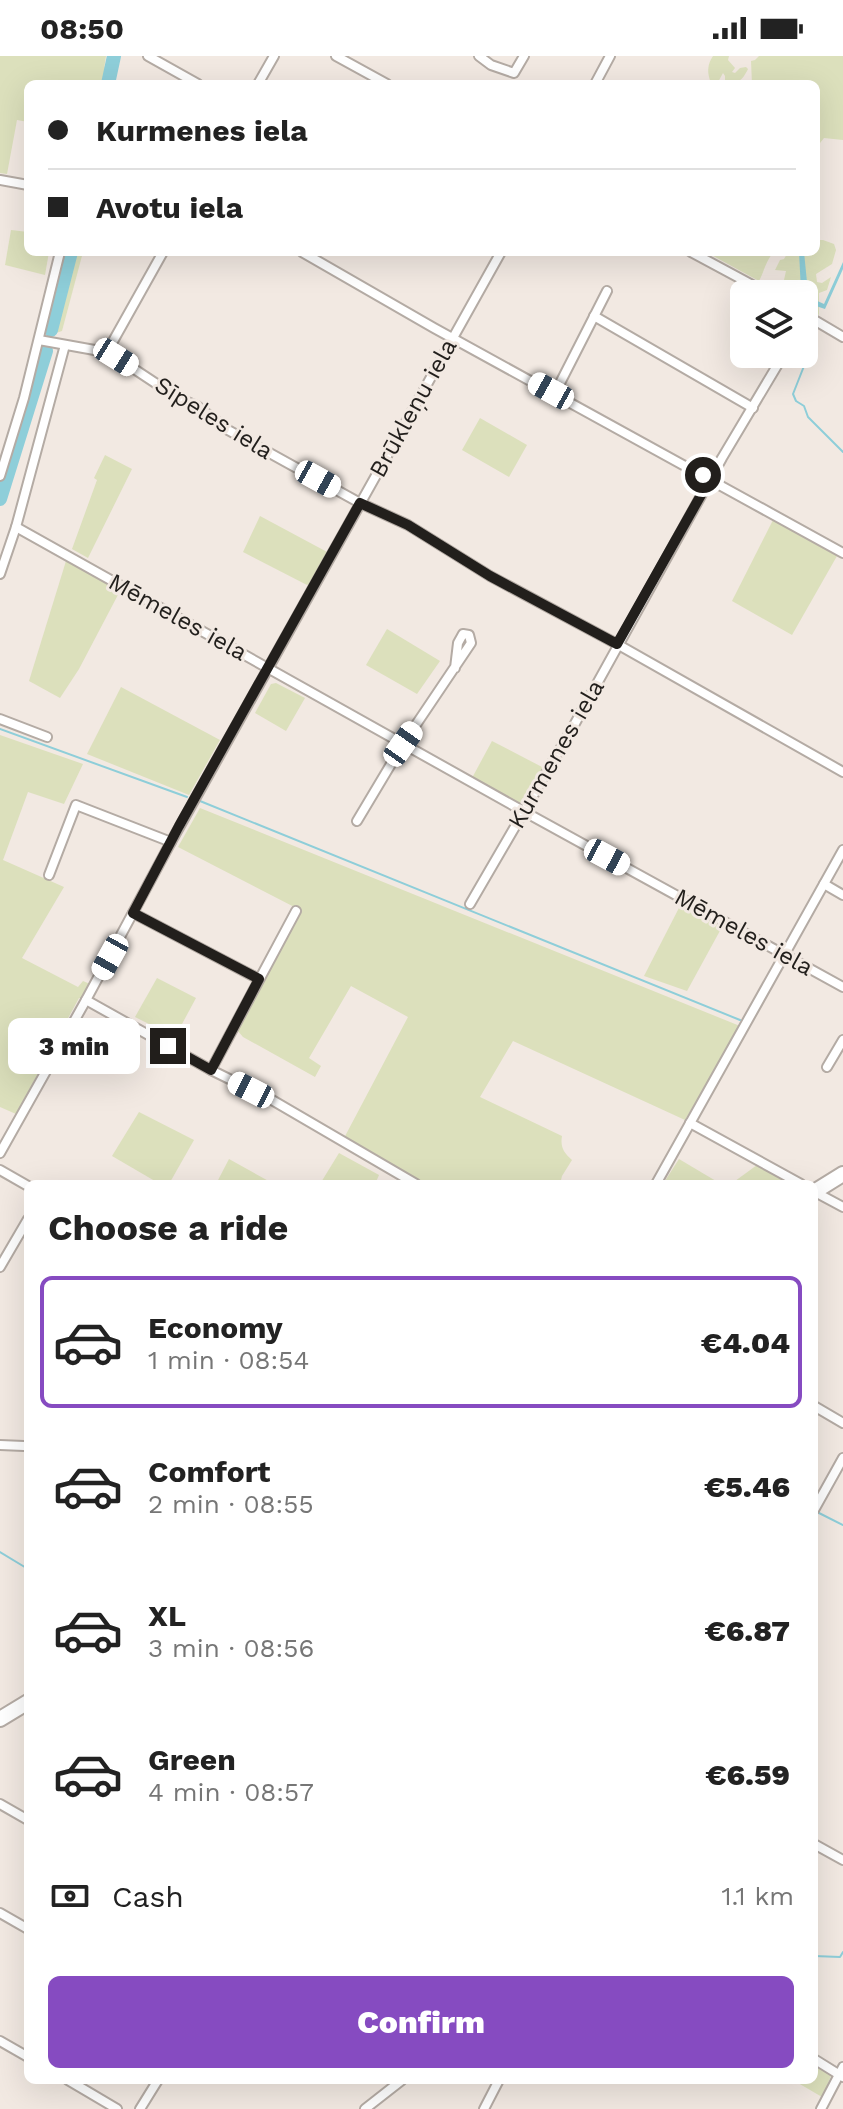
<!DOCTYPE html>
<meta charset="utf-8">
<style>
body{margin:0;font-family:"Work Sans",sans-serif;background:#f6f6f6;color:#222;height:100vh;display:flex;flex-direction:column;font-size:30px;white-space:nowrap}
*{box-sizing:border-box;margin:0}
p{font-size:26px;color:#767676}
.icon{flex:none;width:44px;height:44px;fill:none;stroke:currentColor;stroke-width:2;stroke-linecap:round;stroke-linejoin:round}
.map{position:relative;flex:1;overflow:hidden}
.details{position:absolute;left:24px;top:1124px;width:794px;height:904px;display:flex;flex-direction:column;background:#fff;border-radius:12px;box-shadow:0 8px 32px #0002}
.details>*{flex:none}
.hud{position:absolute;left:24px;top:24px;width:796px;height:176px;border-radius:12px;box-shadow:0 8px 32px #0002;display:grid;align-content:center;height:176px;padding:0 24px;background:#fff}
.buttons{position:absolute;left:730px;top:224px;display:grid;gap:16px}
.buttons a{display:grid;place-items:center;width:88px;height:88px;border-radius:12px;background:#fff;box-shadow:0 8px 32px #0002;font-size:40px}
.end{position:absolute;width:36px;height:36px;margin:-18px;border:10px solid #221f1c;background:#fff;box-shadow:0 0 0 4px #fff}
.from{border-radius:50%}
.bubble{position:absolute;height:56px;border-radius:12px;background:#fff;box-shadow:0 8px 32px #0002;font-size:26px;font-weight:800;line-height:56px;text-align:center}
.car{position:absolute;width:24px;height:48px;margin:-24px -12px;border-radius:10px;box-shadow:0 0 6px 2px #0007;background:linear-gradient(#fff 24%,#345 0 40%,#fff 0 76%,#345 0 86%,#fff 0)}
.hud b{display:flex;align-items:center;gap:28px;height:76px;font-size:30px}
.hud b+b{border-top:2px solid #e0e0e0}
.hud i{width:20px;height:20px;background:#222}
ul{padding:0;list-style:none}
li{display:flex;align-items:center;gap:24px;height:132px;margin:0 16px 12px;padding:0 8px;border:4px solid transparent;border-radius:12px}
li div{flex:1}
li b{display:block;font-size:30px}
li em{font-style:normal;font-weight:800}
li.current{border-color:#864bc1}
li>.icon{width:72px;height:72px;stroke-width:1.5}
h2{padding:0 24px;font-size:36px;line-height:96px}
.pay{display:flex;align-items:center;gap:20px;height:88px;padding:0 24px;font-size:30px}
.pay p{margin-inline-start:auto}
.cta{display:flex;gap:16px;margin-top:auto;padding:16px 24px}
.cta a{flex:1;height:92px;border-radius:12px;background:#864bc1;color:#fff;font-size:32px;font-weight:800;line-height:92px;text-align:center}
.status{display:flex;justify-content:space-between;align-items:center;height:56px;padding:0 40px;background:#fff;direction:ltr}
.status svg{height:22px;fill:currentColor}
.map>svg:first-child{display:block}
.green{fill:#dce0bc}
.water{fill:#8eced9}
.lines{fill:none;stroke-linecap:round;stroke-linejoin:round}
.stream{stroke:#8eced9;stroke-width:2}
.river{stroke:#8eced9;stroke-width:14}
.minor-casing{stroke:#b4aba4;stroke-width:12}
.primary-casing{stroke:#b4aba4;stroke-width:18}
.minor{stroke:#fff;stroke-width:8}
.primary{stroke:#fff;stroke-width:14}
.route{stroke:#221f1c;stroke-width:10}
.labels{text-anchor:middle;stroke-width:6;stroke-linejoin:round;paint-order:stroke}
.street-label{font-size:24px;fill:#221f1c;stroke:#f2e9e2}
</style>
<div class="status"><b>08:50</b><svg viewBox="0 0 49 12"><path d="M0 12V9h3v3zM5 12V6h3v6zM10 12V3h3v9zM15 12V0h3v12zM26 1h20v11H26zM47 4h2v5h-2z"/></svg></div>
<div class="map">
<svg width="843" height="2053" viewBox="0 0 843 2053">
<rect width="100%" height="100%" fill="#f2e9e2"/>
<g class="green">
<polygon points="0,0 106,0 104,13 108,0 120,0 114,20 114,28 28,28 28,66 17,64 7,118 0,117"/>
<path d="M 713,0 L 729,0 L 728,4 L 735,12 L 732,16 L 735,17 L 740,12 L 746,11 L 748,13 C 742,25 738,28 725,28 L 725,20 L 723,17 L 717,28 L 711,27 C 707,17 707,9 713,0 Z"/>
<polygon points="759,0 843,0 843,84 824,82 816,92 816,28 752,28 751,5 755,4"/>
<polygon points="11,174 28,176 28,196 49,196 45,219 5,209"/>
<polygon points="816,184 823,184 834,188 836,194 832,208 816,218 817,226 822,227 831,221 827,234 819,237 819,259 804,251 804,238 794,238 792,229 786,229 784,224 786,215 775,214 780,204 784,203 788,196 816,196"/>
<polygon points="66,196 83,196 62,275 47,280 45,276"/>
<path d="M 706,196 L 774,196 C 766,204 764,216 759,225 Z"/>
<polygon points="480,362 527,389 509,421 462,394"/>
<polygon points="105,399 132,413 88,502 72,493 97,424 94,422"/>
<polygon points="260,460 329,497 313,525 307,529 243,496"/>
<polygon points="773,464 837,500 792,579 732,545"/>
<polygon points="66,505 120,535 79,613 60,642 29,625"/>
<polygon points="387,573 440,605 417,638 366,609"/>
<polygon points="276,627 305,642 286,675 255,657 271,628"/>
<polygon points="121,631 220,684 189,739 87,698"/>
<polygon points="0,679 83,708 64,748 28,736 3,804 64,831 22,902 78,931 83,925 90,928 82,943 79,942 16,1058 0,1051"/>
<polygon points="492,685 544,712 525,746 519,749 472,722"/>
<path d="M 200,752 L 740,970 L 685,1064 L 513,985 L 480,1041 L 562,1080 C 560,1091 564,1097 572,1104 L 562,1120 L 560,1128 L 421,1128 L 343,1084 L 408,961 L 351,930 L 309,1002 L 321,1010 L 315,1021 L 243,981 L 237,974 L 302,855 L 178,791 Z"/>
<polygon points="681,848 722,871 687,935 644,920"/>
<polygon points="157,922 196,942 175,981 135,961"/>
<polygon points="139,1056 194,1084 169,1128 160,1128 112,1100"/>
<polygon points="339,1097 379,1119 375,1128 320,1128"/>
<polygon points="229,1103 274,1128 216,1128"/>
<polygon points="679,1103 721,1128 663,1128"/>
<polygon points="757,1109 792,1128 731,1128"/>
<polygon points="814,2007 826,2014 831,2020 822,2041 793,2024 814,2024"/>
</g>
<polygon class="water" points="799,196 804,196 807,226 813,243 824,248 843,206 843,213 825,253 810,248 801,234"/>
<g class="lines">
<g class="stream">
<polyline points="817,277 793,338 796,345 804,350 808,361 843,396"/>
<polyline points="0,673 187,741"/>
<polyline points="200,745 740,964"/>
<polyline points="819,1457 843,1469"/>
<polyline points="0,1496 28,1513"/>
<polyline points="814,1900 840,1901 843,1896"/>
</g>
<g class="river">
<polyline points="108,28 114,0"/>
<polyline points="51,274 71,196"/>
<polyline points="0,443 46,295"/>
</g>
<g class="minor-casing">
<g id="minor">
<polyline points="148,0 198,28"/>
<polyline points="336,0 387,28"/>
<polyline points="479,0 491,9 514,17 524,0"/>
<polyline points="258,28 274,0"/>
<polyline points="595,28 610,0"/>
<polyline points="0,124 28,129"/>
<polyline points="302,196 434,272 843,497"/>
<polyline points="691,196 769,238"/>
<polyline points="804,258 843,281"/>
<polyline points="594,260 753,352"/>
<polyline points="39,284 100,295 116,301 178,342 197,350 228,374 360,447 408,469 490,520 617,588 843,716"/>
<polyline points="107,296 163,196"/>
<polyline points="555,337 607,235"/>
<polyline points="0,420 24,342 60,196"/>
<polyline points="16,471 523,755 843,931"/>
<polyline points="0,518 16,471 65,289"/>
<polyline points="0,663 47,681"/>
<polyline points="357,765 403,688 471,587 469,579 463,578 458,587 455,612"/>
<polyline points="49,819 76,749 171,786"/>
<polyline points="824,828 843,839"/>
<polyline points="470,848 573,671 722,402 784,298"/>
<polyline points="133,857 259,923"/>
<polyline points="86,944 211,1014 272,1044 416,1128"/>
<polyline points="827,1011 843,984"/>
<polyline points="211,1014 296,855"/>
<polyline points="690,1067 801,1128"/>
<polyline points="0,1097 86,944 171,786 501,196"/>
<polyline points="0,1114 28,1130"/>
<polyline points="656,1128 843,794"/>
<polyline points="815,1136 843,1151"/>
<polyline points="0,1211 28,1163"/>
<polyline points="814,1350 843,1367"/>
<polyline points="0,1389 24,1390"/>
<polyline points="814,1454 843,1402"/>
<polyline points="0,1748 28,1764"/>
<polyline points="814,1788 843,1804"/>
<polyline points="0,1857 28,1873"/>
<polyline points="0,1985 28,2001"/>
<polyline points="814,2003 843,2021"/>
<polyline points="68,2024 117,2053"/>
<polyline points="140,2053 158,2024"/>
<polyline points="365,2053 402,2024"/>
<polyline points="484,2053 499,2024"/>
<polyline points="821,2053 843,2011"/>
</g>
</g>
<g class="primary-casing">
<g id="primary">
<polyline points="814,1136 843,1118"/>
<polyline points="0,1663 28,1646"/>
</g>
</g>
<use href="#minor" class="minor"/>
<use href="#primary" class="primary"/>
</g>
<g class="lines">
<polyline class="route" points="168,990 211,1014 259,923 133,857 179,770 360,447 408,469 490,520 617,588 710,423 703,419"/>
</g>
<g class="labels">
<g class="street-label">
<text transform="translate(413 352) rotate(-61)" y="8">Brūkleņu iela</text>
<text transform="translate(214 362) rotate(32)" y="8">Sīpeles iela</text>
<text transform="translate(178 561) rotate(29)" y="8">Mēmeles iela</text>
<text transform="translate(556 698) rotate(-60)" y="8">Kurmenes iela</text>
<text transform="translate(744 876) rotate(29)" y="8">Mēmeles iela</text>
</g>
</g>
</svg>
<div class="buttons">
<a><svg class="icon" aria-label="layers" viewBox="0 0 24 24"><path d="M12 4l9 5-9 5-9-5zM3 14l9 5 9-5"/></svg></a>
</div>
<i class="end from" style="left:703px;top:419px"></i>
<i class="end" style="left:168px;top:990px"></i>
<div class="bubble" style="left:8px;top:962px;width:132px">3 min</div>
<i class="car" style="left:116px;top:301px;rotate:122deg"></i>
<i class="car" style="left:551px;top:335px;rotate:299deg"></i>
<i class="car" style="left:318px;top:423px;rotate:119deg"></i>
<i class="car" style="left:403px;top:688px;rotate:35deg"></i>
<i class="car" style="left:607px;top:801px;rotate:118deg"></i>
<i class="car" style="left:110px;top:901px;rotate:209deg"></i>
<i class="car" style="left:251px;top:1034px;rotate:297deg"></i>
<div class="hud">
<b><i class="from"></i>Kurmenes iela</b>
<b><i></i>Avotu iela</b>
</div>
<section class="details">
<h2>Choose a ride</h2>
<ul>
<li class="current"><svg class="icon" aria-label="car" viewBox="0 0 24 24"><path d="M5 17H2v-5l4-1 3-4h7l3 4 3 1v5h-3M9 17h6M6 11h13"/><circle cx="7" cy="17" r="2"/><circle cx="17" cy="17" r="2"/></svg><div><b>Economy</b><p>1 min · 08:54</p></div><em>€4.04</em></li>
<li><svg class="icon" aria-label="car" viewBox="0 0 24 24"><path d="M5 17H2v-5l4-1 3-4h7l3 4 3 1v5h-3M9 17h6M6 11h13"/><circle cx="7" cy="17" r="2"/><circle cx="17" cy="17" r="2"/></svg><div><b>Comfort</b><p>2 min · 08:55</p></div><em>€5.46</em></li>
<li><svg class="icon" aria-label="car" viewBox="0 0 24 24"><path d="M5 17H2v-5l4-1 3-4h7l3 4 3 1v5h-3M9 17h6M6 11h13"/><circle cx="7" cy="17" r="2"/><circle cx="17" cy="17" r="2"/></svg><div><b>XL</b><p>3 min · 08:56</p></div><em>€6.87</em></li>
<li><svg class="icon" aria-label="car" viewBox="0 0 24 24"><path d="M5 17H2v-5l4-1 3-4h7l3 4 3 1v5h-3M9 17h6M6 11h13"/><circle cx="7" cy="17" r="2"/><circle cx="17" cy="17" r="2"/></svg><div><b>Green</b><p>4 min · 08:57</p></div><em>€6.59</em></li>
</ul>
<div class="pay"><svg class="icon" aria-label="cash" viewBox="0 0 24 24"><path d="M3 7h18v10H3z"/><circle cx="12" cy="12" r="2"/></svg>Cash<p>1.1 km</p></div>
<div class="cta"><a>Confirm</a></div>
</section>
</div>
